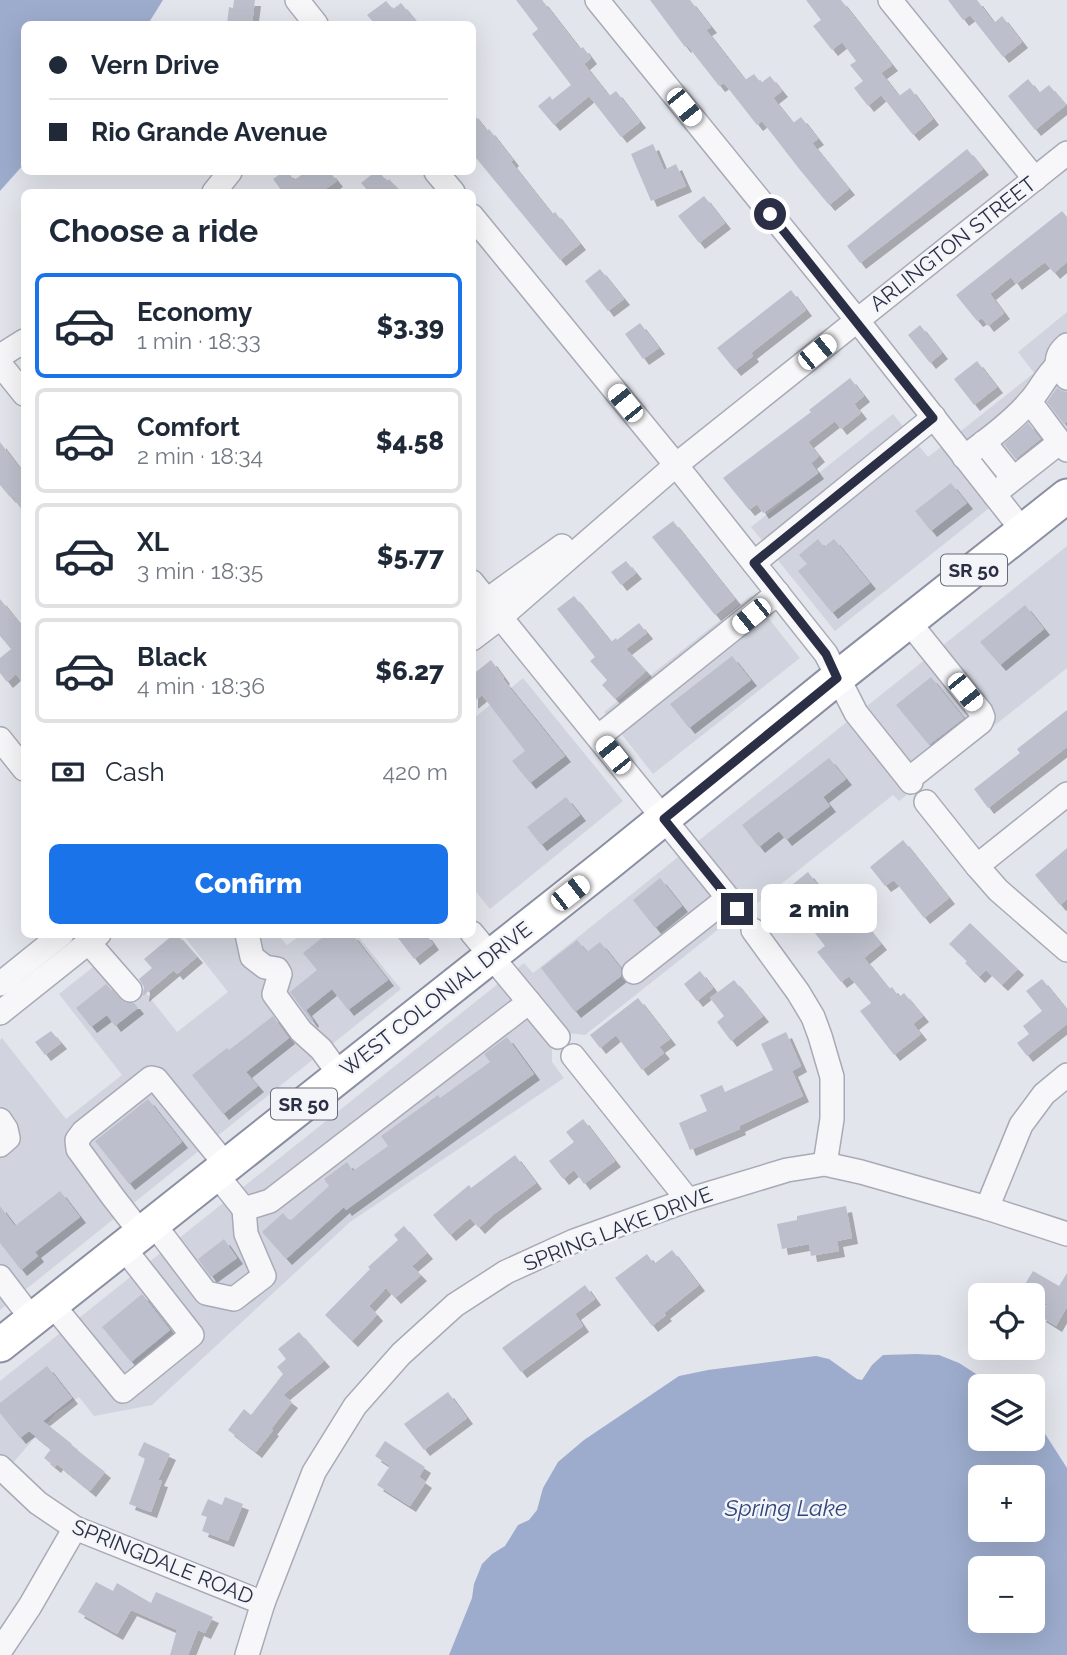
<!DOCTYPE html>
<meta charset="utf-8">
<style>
body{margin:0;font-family:Raleway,sans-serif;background:#f2f2f3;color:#1f2937;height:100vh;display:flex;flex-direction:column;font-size:26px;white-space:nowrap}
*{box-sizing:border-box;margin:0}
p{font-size:23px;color:#747a83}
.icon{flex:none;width:38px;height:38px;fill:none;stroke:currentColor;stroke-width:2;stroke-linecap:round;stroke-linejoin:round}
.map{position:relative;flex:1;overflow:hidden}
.sheet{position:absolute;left:21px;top:189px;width:455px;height:749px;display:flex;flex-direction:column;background:#fff;border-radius:10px;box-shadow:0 7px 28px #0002}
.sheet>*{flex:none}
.guide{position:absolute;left:21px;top:21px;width:455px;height:154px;border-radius:10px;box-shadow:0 7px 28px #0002;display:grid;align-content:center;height:154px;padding:0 28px;background:#fff}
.controls{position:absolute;left:968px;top:1283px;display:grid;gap:14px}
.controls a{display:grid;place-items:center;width:77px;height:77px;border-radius:10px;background:#fff;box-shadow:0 7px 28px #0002;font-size:35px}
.end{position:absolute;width:32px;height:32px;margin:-16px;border:9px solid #2a2f45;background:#fff;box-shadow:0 0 0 4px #fff}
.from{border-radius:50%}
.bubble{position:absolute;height:49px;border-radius:10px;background:#fff;box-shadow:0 7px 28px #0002;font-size:23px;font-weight:800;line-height:49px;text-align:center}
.car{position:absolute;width:21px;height:42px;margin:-21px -10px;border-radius:9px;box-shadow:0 0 5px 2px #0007;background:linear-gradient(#fff 24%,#345 0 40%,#fff 0 76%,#345 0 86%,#fff 0)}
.guide b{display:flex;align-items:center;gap:24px;height:66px;font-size:26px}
.guide b+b{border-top:2px solid #e0e1e3}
.guide i{width:18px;height:18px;background:#1f2937}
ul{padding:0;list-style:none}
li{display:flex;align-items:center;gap:21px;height:105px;margin:0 14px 10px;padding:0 14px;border:4px solid #e0e1e3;border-radius:10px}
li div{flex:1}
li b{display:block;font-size:26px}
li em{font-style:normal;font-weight:800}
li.selected{border-color:#1a73e8}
li>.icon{width:63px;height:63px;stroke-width:1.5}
h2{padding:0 28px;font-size:32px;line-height:84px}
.pay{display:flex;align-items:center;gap:18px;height:77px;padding:0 28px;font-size:26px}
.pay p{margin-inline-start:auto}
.primary-button{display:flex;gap:14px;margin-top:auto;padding:14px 28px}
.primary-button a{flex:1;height:80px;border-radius:10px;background:#1a73e8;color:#fff;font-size:28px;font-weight:800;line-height:80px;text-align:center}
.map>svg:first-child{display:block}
.built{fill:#d1d4de}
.water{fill:#9daccd;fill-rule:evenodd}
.building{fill:#bdc0cc;filter:url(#shadow)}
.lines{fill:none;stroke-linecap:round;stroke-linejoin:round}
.minor-casing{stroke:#a8abb7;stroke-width:26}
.highway-casing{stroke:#8a8fa3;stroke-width:37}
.minor{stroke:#f7f7fa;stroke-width:23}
.highway{stroke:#fff;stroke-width:33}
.route{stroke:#2a2f45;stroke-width:9}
.labels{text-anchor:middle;stroke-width:5;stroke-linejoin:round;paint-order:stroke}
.shield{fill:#f3f5f9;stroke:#666a7b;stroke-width:2}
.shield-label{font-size:19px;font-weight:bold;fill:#2a2f45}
.street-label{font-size:21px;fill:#2a2f45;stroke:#f3f5f9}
.water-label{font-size:23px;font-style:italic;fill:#32467c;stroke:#f3f5f9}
</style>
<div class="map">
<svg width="1067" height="1655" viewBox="0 0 1067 1655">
<defs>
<filter id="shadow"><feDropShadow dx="6" dy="6" stdDeviation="0" flood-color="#0004"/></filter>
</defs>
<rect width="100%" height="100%" fill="#e3e5ec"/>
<g class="built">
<polygon points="1067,312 1067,446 835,631 751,527 893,414 928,457 1034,373 1018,352"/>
<polygon points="1067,546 1067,668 899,801 893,795 756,904 753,902 585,1035 568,1033 560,1039 552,1046 552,1062 564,1078 350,1222 152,1405 94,1416 79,1397 55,1414 0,1478 0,1381 524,963 533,973"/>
<polygon points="751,596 800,658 653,774 604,712"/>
<polygon points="523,678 623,801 490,909 473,888 473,719"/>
<polygon points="183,935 278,935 287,945 301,935 357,935 401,989 0,1310 0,1040 2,1038 66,1119 122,1075 59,994 113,951 177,1032 228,992"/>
</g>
<g class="water">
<polygon points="0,0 163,0 148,24 24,24 24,164 0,191"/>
<path d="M 917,1354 L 939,1355 L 959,1363 L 995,1386 L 980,1386 L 980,1438 L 1032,1438 L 1033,1415 L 1067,1468 L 1067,1655 L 449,1655 L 472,1598 L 474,1584 L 482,1564 L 492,1554 L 505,1546 L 518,1525 L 529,1520 L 537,1510 L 543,1488 L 558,1462 L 584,1440 L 679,1376 L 708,1370 L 816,1356 L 829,1359 L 857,1379 L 862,1380 L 872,1365 L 883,1355 ZM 980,1477 L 1032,1477 L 1032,1530 L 980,1530 ZM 980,1568 L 1032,1568 L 1032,1620 L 980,1620 Z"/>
</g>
<g class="building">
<polygon points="234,0 255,0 252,24 227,24 229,7 233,8"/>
<polygon points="516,0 542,0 580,49 583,47 591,58 584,64 609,96 616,91 640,122 621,137 589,96 554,125 538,106 550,96 552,100 571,85 532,34 538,29"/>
<polygon points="650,0 690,0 711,27 706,30 745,80 754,74 761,83 770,76 782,91 773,98 793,123 801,117 818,139 812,143 849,189 829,205 800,170 762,121 757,125 724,83 719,86 687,45 685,47"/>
<polygon points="806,0 841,0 892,65 881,73 899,96 910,88 933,119 913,135 881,95 868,106 854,88 863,81 850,65 856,61 842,42 832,50 813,26 821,20"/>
<polygon points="948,0 977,0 994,23 1002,16 1022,42 1003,57 970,15 963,20"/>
<polygon points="386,1 393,9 401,3 418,24 375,24 367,15"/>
<polygon points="1028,79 1039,93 1049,85 1066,105 1035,130 1008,96"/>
<polygon points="472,112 487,131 489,129 513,160 511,162 552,214 555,212 580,244 560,260 472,153"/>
<polygon points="653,144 664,170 676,164 686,186 651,201 631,154"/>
<polygon points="967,149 983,169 860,263 847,246"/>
<polygon points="283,172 288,172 294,180 306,172 330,172 337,181 321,192 278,192 281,190 273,179"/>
<polygon points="375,172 379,172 387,181 389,179 401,192 369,192 361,183"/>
<polygon points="704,196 725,223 699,243 678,216"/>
<polygon points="1062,211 1067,217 1067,262 1054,273 1045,262 1016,284 1011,277 990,294 1004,313 988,326 982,318 977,321 956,295"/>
<polygon points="600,269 624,299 608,311 585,281"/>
<polygon points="791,290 806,310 751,353 753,356 735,370 717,348"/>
<polygon points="640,323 659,348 643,359 625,334"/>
<polygon points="920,325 942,353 930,363 908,335"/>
<polygon points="977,361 997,387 974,405 954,379"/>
<polygon points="850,378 864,396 854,404 861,413 841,429 835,421 808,442 819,456 811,463 818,473 763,513 757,504 749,510 723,478 811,412 809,410"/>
<polygon points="1057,388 1062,391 1067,392 1067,422 1064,424 1047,402"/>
<polygon points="1028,423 1041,439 1016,459 1004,444"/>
<polygon points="0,442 24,474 24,513 12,496 10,497 0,485"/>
<polygon points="951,483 967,503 931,531 915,511"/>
<polygon points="673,521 735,599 715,615 652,537"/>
<polygon points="818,539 824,547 834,539 870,583 832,613 798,571 807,564 799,555"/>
<polygon points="626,561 636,573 621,585 611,572"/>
<polygon points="574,596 611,642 616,638 617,640 639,623 647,633 626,649 646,671 615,699 602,685 607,680 590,661 595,657 557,609"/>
<polygon points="0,599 24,629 24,685 16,674 7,682 0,673 0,658 11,649 0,636"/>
<polygon points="1025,605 1044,629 1000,665 980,642"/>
<polygon points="732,656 751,680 689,728 670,704"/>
<polygon points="491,660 504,678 503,679 565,756 530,783 512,761 525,751 482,695 472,703 472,675"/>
<polygon points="931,677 964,718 929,745 896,705"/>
<polygon points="1067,710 1067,747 988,808 974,789 1020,753 1017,749"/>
<polygon points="829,758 846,779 823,797 830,806 786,840 779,831 759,847 742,825"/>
<polygon points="566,797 580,815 541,845 527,827"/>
<polygon points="903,840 949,898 924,918 894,880 885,886 870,867"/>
<polygon points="1067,848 1067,899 1060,905 1035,875"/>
<polygon points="808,872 830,901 823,906 843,932 860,918 881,944 864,958 889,989 892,987 899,997 904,993 923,1016 913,1024 921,1034 894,1055 860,1011 871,1003 849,976 841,982 817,952 825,946 783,892"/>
<polygon points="660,878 682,906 655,928 633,900"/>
<polygon points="970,923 1018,969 1002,985 986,970 979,977 965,963 967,961 949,944"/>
<polygon points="174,934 177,934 197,957 177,974 174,970 143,996 144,987 139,979 152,968 144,959"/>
<polygon points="327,934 352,934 388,980 348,1010 332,989 306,1010 313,1020 312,1022 290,992 317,970 303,953"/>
<polygon points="395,934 426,934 433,944 414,959"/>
<polygon points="577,940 587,952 600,942 621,968 621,976 575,1012 541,968"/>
<polygon points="700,971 713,988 697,1001 684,984"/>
<polygon points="1042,979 1067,1010 1067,1024 1027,1056 1017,1043 1029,1034 1023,1026 1042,1011 1026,991"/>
<polygon points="734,980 763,1016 731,1041 717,1022 724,1016 710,998"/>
<polygon points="106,984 120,1000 126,1003 134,1003 138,1008 115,1026 107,1015 91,1027 76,1008"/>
<polygon points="638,998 670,1039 659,1047 664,1053 642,1070 616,1035 600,1048 590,1035"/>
<polygon points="273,1016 289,1038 246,1072 258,1086 223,1114 192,1075 227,1048 229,1050"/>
<polygon points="51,1031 61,1043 45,1055 35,1042"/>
<polygon points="786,1032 801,1066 792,1071 803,1096 739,1126 740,1129 690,1150 679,1123 707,1111 700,1095 722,1085 725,1092 773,1070 761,1044"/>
<polygon points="507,1037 534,1074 346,1210 344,1207 286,1259 262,1232 283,1213 290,1221 329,1186 324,1179 347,1162 353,1171 388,1146 381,1136 438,1095 440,1098 490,1062 484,1054"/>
<polygon points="148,1099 182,1142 129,1184 95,1141"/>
<polygon points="583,1119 615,1161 584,1184 574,1170 563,1179 549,1161 574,1142 566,1132"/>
<polygon points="515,1155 536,1183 494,1214 479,1228 470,1218 450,1235 433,1215 469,1185 471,1188"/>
<polygon points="60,1191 80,1217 35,1252 38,1256 21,1270 0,1243 0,1206 15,1226"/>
<polygon points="846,1206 852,1238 837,1241 839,1251 811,1256 809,1244 782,1249 777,1224 797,1220 797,1216"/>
<polygon points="404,1226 427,1253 412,1266 421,1275 395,1298 386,1288 369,1306 377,1315 352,1341 325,1315 370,1269 368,1267 398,1240 394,1235"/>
<polygon points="224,1239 237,1258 211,1277 198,1259"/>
<polygon points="672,1250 699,1285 664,1313 666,1315 652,1326 615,1278 647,1254 654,1264"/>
<polygon points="1033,1271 1059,1286 1067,1273 1067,1307 1056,1326 1040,1316 1047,1304 1022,1289"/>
<polygon points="585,1285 595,1299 575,1314 583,1326 521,1372 502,1348"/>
<polygon points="142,1294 170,1330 131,1362 102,1327"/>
<polygon points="299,1332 324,1361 283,1395 292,1402 271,1429 273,1430 256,1452 228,1430 244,1409 251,1415 283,1374 277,1367 286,1359 278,1349"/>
<polygon points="47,1366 72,1398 43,1421 72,1444 71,1445 105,1472 90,1491 57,1464 55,1467 44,1458 51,1449 29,1431 20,1438 0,1413 0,1403"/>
<polygon points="448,1392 467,1418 424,1450 404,1424"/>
<polygon points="385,1441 425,1467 419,1477 426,1482 410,1506 377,1485 390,1466 375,1456"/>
<polygon points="144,1442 170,1454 158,1480 162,1481 151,1512 129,1504 145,1459 138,1455"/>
<polygon points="225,1497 243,1504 228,1541 202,1531 207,1517 201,1515 208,1499 222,1505"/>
<polygon points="96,1582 113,1591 117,1583 151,1603 156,1592 213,1617 205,1633 198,1630 188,1655 170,1655 177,1630 131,1610 117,1634 78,1612"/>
</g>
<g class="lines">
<g class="minor-casing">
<g id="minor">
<polyline points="297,0 316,24"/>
<polyline points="597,0 857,320 1023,531"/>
<polyline points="890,0 1035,179"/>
<polyline points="436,172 453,192"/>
<polyline points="214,192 230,172"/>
<polyline points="472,216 676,465 826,654 856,713 911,782"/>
<polyline points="0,356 24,341"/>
<polyline points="0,364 24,394"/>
<path d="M 1057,366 C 1057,356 1059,352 1067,345"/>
<polyline points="1030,402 1060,442"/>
<polyline points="984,442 1013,478"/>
<path d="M 964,457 C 985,442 1013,421 1029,402 C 1040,391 1045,376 1057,366 L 1067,378"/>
<polyline points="994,494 1060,442 1067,450"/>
<polyline points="754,563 934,417"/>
<polyline points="472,582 737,909"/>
<polyline points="472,611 562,546"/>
<polyline points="908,621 981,712 983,717 981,722 909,779"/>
<polyline points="472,639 501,617 676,465 1067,153"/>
<polyline points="598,737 778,593"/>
<polyline points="0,739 24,769"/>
<polyline points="926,802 977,866 998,890 1067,950"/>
<polyline points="977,866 1067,794"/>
<polyline points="753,930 798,992 813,1017 820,1036 832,1077 832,1119 825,1164"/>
<polyline points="472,933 558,1037"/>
<polyline points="247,934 252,957 265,967 277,969 280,974 274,994 301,1031 321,1049 340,1075"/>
<polyline points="89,943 130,990"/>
<polyline points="634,972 728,898"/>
<polyline points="0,984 62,934"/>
<polyline points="0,1013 99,934"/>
<polyline points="573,1056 688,1200"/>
<polyline points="0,1120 6,1129 8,1138 0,1145"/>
<polyline points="216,1174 244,1209 270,1201 529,1002"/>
<polyline points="987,1208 1021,1125 1044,1094 1067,1075"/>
<polyline points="153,1223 206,1293 234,1299 264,1276 246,1234 244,1209"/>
<polyline points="141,1233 113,1197 78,1149 77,1140 83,1132 151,1078 156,1079 226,1165"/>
<polyline points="0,1277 32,1319"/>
<polyline points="52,1304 123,1391 192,1335 123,1247"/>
<polyline points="0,1467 38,1503 75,1528 263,1603"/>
<polyline points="0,1651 30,1606 75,1528"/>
<polyline points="247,1655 263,1603 314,1472 355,1406 401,1354 455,1305 506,1272 574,1241 688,1200 787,1170 825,1164 861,1172 987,1208 1067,1234"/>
</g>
</g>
<g class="highway-casing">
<polyline id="highway" points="0,1345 606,865 837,678 1067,496"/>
</g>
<use href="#minor" class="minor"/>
<use href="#highway" class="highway"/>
</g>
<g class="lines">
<polyline class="route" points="737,909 664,819 837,678 826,654 754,563 933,418 770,214"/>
</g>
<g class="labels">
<g class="shield">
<rect x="941" y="554.5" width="66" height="31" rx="5"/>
<rect x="271" y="1088.5" width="66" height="31" rx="5"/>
</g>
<g class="shield-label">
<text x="974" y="577">SR 50</text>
<text x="304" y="1111">SR 50</text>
</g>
<g class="street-label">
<text transform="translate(953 244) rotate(-38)" y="7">ARLINGTON STREET</text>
<text transform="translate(436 999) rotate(-38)" y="7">WEST COLONIAL DRIVE</text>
<text transform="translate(618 1229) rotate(-21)" y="7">SPRING LAKE DRIVE</text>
<text transform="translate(163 1562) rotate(22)" y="7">SPRINGDALE ROAD</text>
</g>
<g class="water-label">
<text x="786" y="1516">Spring Lake</text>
</g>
</g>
</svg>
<div class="controls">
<a><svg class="icon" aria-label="locate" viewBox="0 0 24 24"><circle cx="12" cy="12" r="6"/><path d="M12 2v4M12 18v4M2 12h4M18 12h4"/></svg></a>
<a><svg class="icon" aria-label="layers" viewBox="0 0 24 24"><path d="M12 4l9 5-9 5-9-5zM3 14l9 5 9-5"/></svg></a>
<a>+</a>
<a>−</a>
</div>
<i class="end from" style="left:770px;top:214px"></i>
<i class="end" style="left:737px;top:909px"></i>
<div class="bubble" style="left:761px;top:884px;width:116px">2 min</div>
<i class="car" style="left:684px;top:107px;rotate:141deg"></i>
<i class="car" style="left:817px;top:352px;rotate:51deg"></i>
<i class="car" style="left:625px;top:403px;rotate:321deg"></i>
<i class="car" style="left:751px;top:616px;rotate:231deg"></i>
<i class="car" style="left:965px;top:692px;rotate:141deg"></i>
<i class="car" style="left:613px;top:755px;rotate:321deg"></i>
<i class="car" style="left:570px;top:893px;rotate:52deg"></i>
<div class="guide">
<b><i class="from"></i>Vern Drive</b>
<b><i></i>Rio Grande Avenue</b>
</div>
<section class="sheet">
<h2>Choose a ride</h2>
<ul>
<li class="selected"><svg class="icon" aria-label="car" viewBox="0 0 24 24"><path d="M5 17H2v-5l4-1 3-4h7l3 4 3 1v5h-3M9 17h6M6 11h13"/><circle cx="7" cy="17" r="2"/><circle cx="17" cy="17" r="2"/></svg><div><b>Economy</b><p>1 min · 18:33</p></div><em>$3.39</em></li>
<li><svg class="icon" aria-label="car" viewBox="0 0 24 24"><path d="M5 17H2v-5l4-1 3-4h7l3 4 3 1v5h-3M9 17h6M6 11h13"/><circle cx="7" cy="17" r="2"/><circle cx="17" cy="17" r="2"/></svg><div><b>Comfort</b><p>2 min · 18:34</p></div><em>$4.58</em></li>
<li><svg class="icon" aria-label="car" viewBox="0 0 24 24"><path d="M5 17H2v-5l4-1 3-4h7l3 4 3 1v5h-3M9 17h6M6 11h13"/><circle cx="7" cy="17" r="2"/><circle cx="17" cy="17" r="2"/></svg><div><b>XL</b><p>3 min · 18:35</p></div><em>$5.77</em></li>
<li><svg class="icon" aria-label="car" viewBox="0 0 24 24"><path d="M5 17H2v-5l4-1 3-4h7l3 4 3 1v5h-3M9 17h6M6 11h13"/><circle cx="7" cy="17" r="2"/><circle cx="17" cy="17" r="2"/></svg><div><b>Black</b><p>4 min · 18:36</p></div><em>$6.27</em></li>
</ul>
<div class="pay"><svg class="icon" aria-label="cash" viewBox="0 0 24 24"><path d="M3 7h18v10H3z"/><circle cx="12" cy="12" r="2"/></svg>Cash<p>420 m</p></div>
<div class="primary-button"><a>Confirm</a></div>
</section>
</div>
